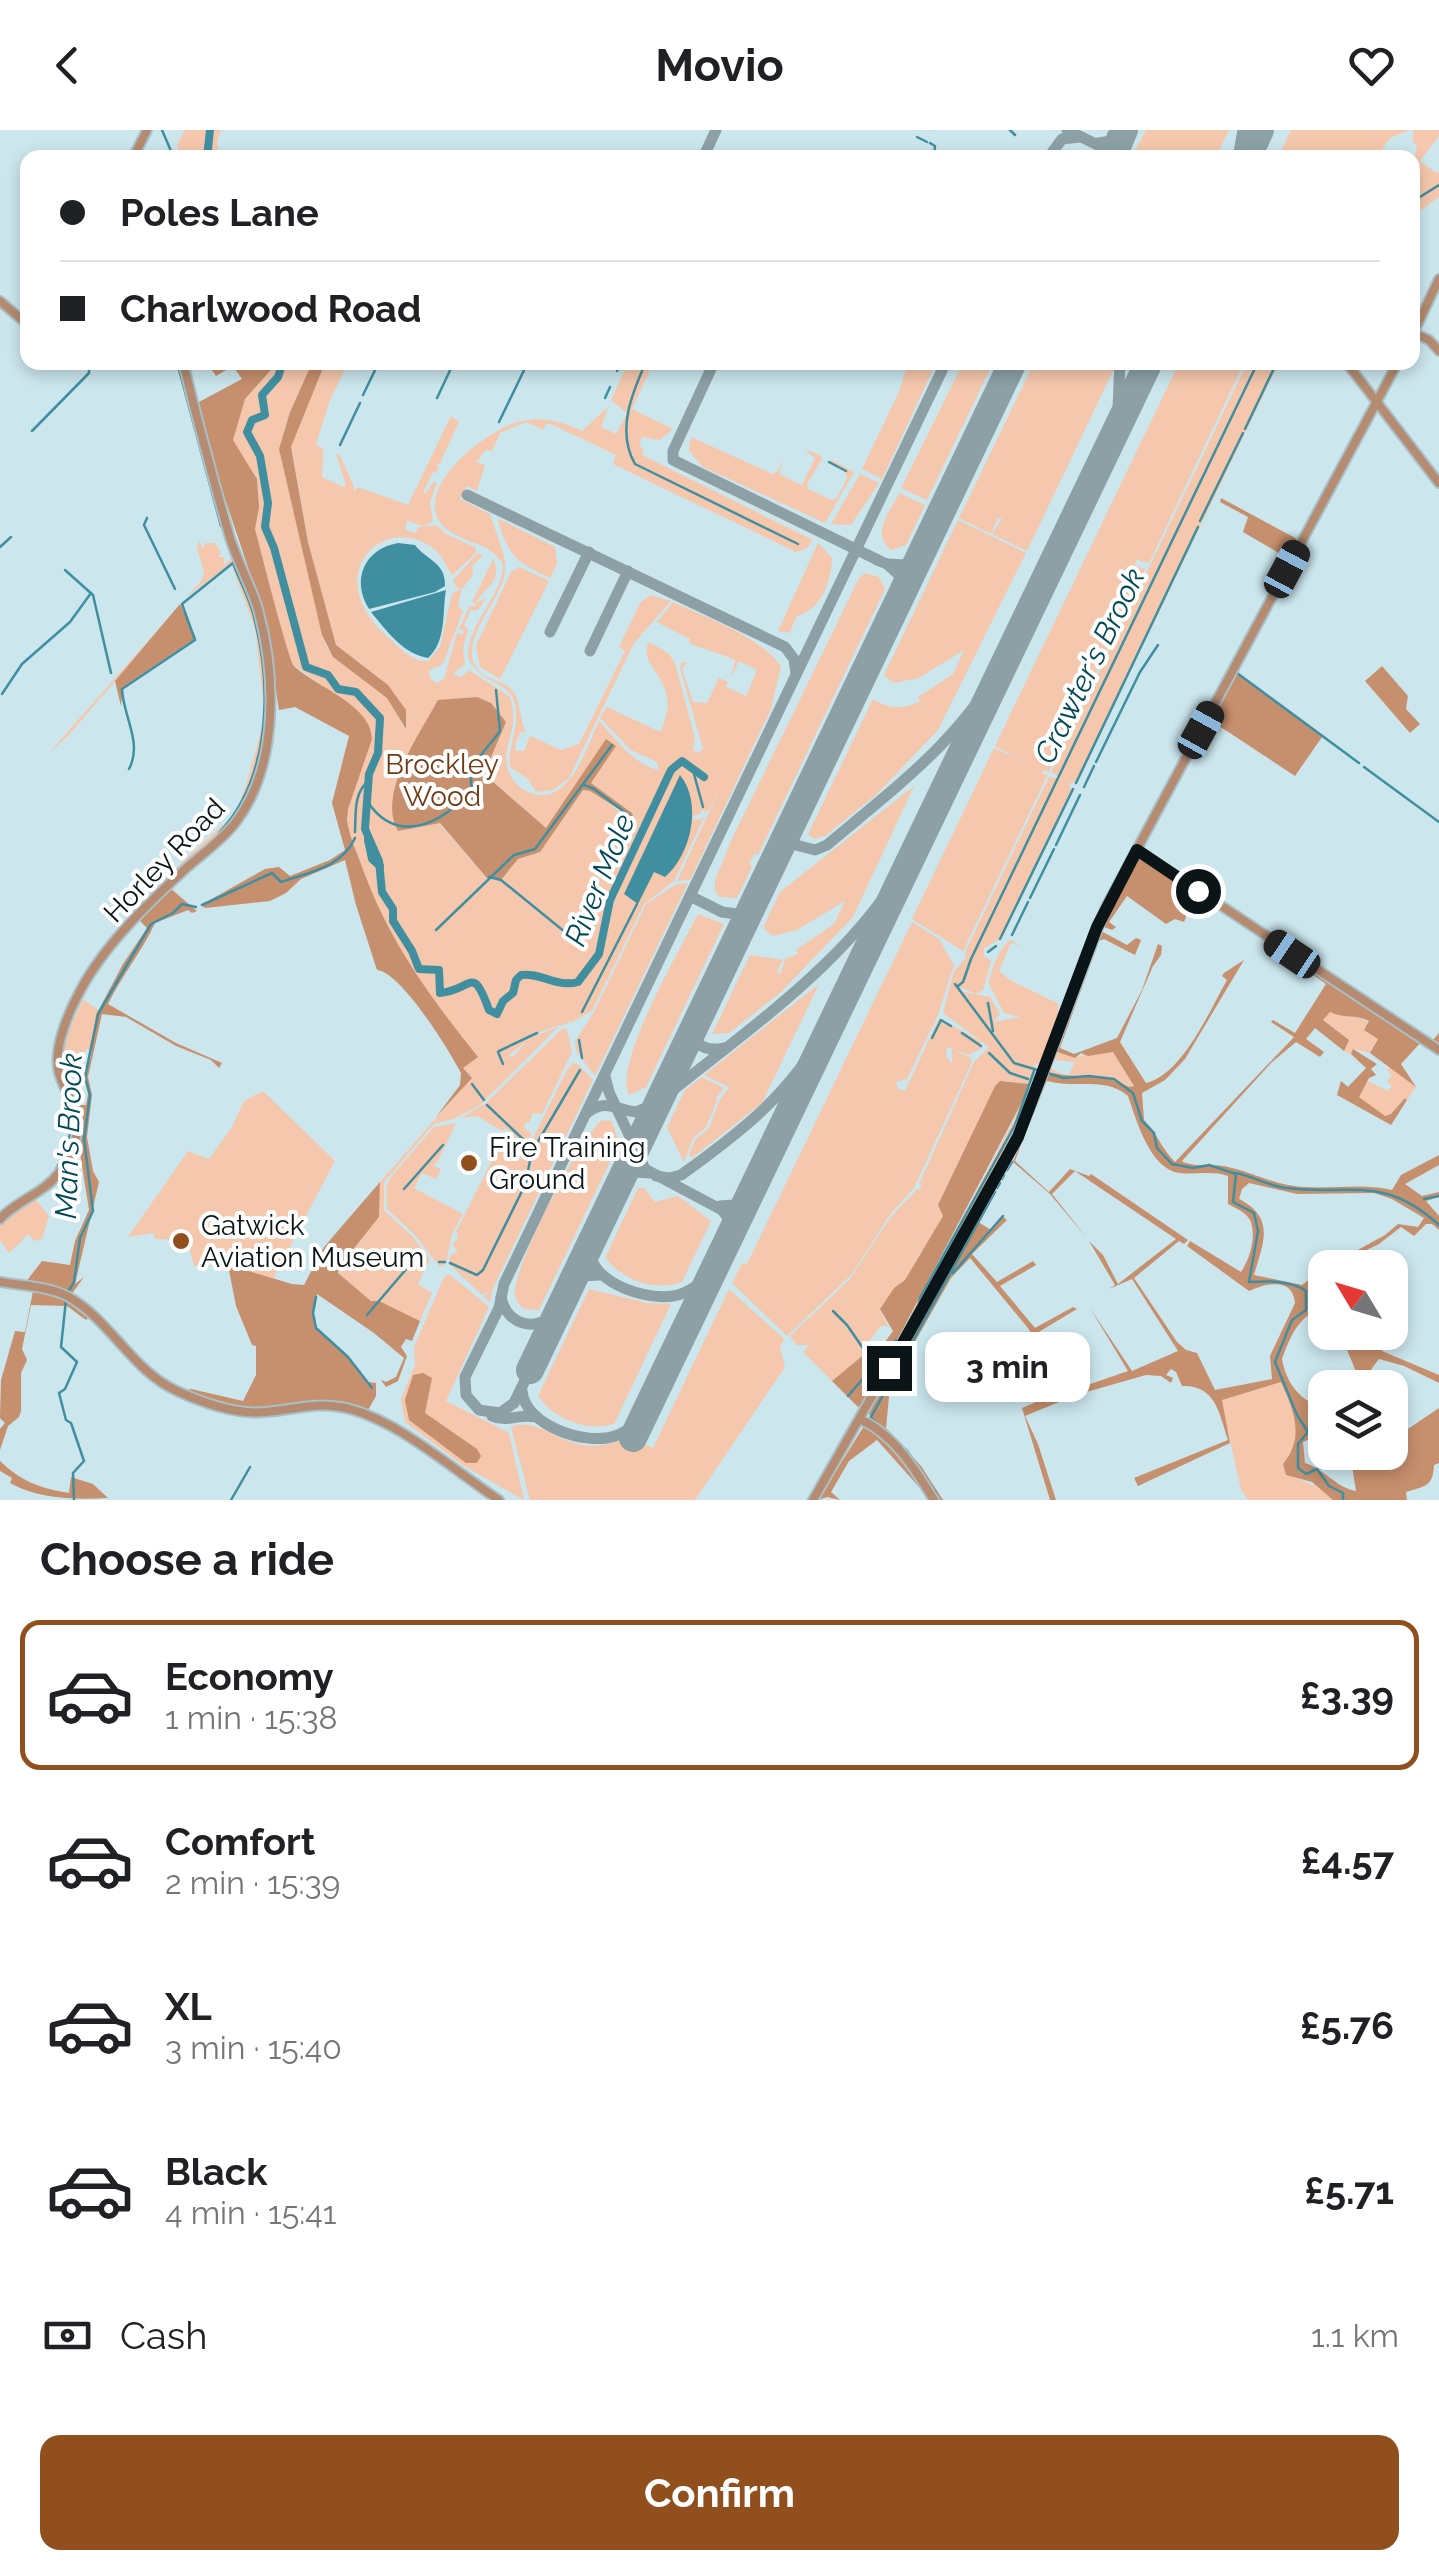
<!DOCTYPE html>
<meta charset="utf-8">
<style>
body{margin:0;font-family:Raleway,sans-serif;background:#f2f2f2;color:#202124;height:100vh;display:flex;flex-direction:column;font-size:38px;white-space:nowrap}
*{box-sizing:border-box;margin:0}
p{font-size:32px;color:#757577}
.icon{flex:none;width:55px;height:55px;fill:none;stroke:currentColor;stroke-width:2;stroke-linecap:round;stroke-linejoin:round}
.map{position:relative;height:1370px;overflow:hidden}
.details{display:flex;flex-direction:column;background:#fff;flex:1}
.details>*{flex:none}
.guide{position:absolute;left:20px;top:20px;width:1400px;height:220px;border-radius:20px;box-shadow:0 5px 15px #0003;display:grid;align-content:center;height:220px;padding:0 40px;background:#fff}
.needle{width:65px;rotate:308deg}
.buttons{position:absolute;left:1308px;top:1120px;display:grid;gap:20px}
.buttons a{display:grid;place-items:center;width:100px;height:100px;border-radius:20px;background:#fff;box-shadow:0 5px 15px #0003;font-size:50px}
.end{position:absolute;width:45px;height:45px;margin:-22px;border:12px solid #0b1416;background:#fff;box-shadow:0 0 0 5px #fff}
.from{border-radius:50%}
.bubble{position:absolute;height:70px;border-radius:20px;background:#fff;box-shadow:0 5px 15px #0003;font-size:32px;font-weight:700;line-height:70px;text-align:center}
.car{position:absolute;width:30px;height:60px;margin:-30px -15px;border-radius:12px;box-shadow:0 0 8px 2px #0007;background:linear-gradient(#222 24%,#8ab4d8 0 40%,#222 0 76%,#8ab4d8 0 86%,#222 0)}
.guide b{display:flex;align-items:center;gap:35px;height:95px;font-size:38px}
.guide b+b{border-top:2px solid #e0e0e0}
.guide i{width:25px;height:25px;background:#202124}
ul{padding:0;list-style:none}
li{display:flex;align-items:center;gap:30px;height:150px;margin:0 20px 15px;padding:0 20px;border:5px solid transparent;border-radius:20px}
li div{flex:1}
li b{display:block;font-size:38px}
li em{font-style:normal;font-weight:700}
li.active{border-color:#914f1e}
li>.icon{width:90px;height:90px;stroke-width:1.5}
h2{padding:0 40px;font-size:45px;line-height:120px}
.pay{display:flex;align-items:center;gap:25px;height:110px;padding:0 40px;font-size:38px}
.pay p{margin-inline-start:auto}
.cta{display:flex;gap:20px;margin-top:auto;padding:20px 40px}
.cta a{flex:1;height:115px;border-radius:20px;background:#914f1e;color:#fff;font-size:40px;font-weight:700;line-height:115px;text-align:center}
header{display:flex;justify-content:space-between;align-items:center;height:130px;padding:0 40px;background:#fff;font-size:45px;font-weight:700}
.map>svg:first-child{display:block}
.green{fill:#f5c8ad;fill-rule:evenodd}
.forest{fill:#c68f6d}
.water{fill:#408fa1}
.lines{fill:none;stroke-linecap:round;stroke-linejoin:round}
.stream{stroke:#408fa1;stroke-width:2.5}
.river{stroke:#408fa1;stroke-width:8}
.taxiway{stroke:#8ca0a6;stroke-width:11}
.runway{stroke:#8ca0a6;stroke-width:28}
.minor-casing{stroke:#a8c0c6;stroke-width:12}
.minor{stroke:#b58b71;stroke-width:8}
.route{stroke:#0b1416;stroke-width:12}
.poi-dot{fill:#914f1e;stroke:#fff;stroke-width:4}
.labels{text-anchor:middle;stroke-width:8;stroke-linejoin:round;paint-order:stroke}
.park-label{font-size:28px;fill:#6f3b15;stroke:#fff}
.street-label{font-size:28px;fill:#0b1416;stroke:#fff}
.poi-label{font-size:28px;fill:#0b1416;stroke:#fff;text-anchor:start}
.water-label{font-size:30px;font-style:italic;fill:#004957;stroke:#fff}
</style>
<header><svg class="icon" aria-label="back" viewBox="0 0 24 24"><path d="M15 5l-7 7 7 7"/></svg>Movio<svg class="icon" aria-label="heart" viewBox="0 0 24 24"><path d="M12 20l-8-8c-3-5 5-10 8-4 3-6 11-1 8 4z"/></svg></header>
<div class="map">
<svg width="1439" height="1370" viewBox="0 0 1439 1370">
<rect width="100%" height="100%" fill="#cbe6ed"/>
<g class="green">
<polygon points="185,0 221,0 217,12 219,27 180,27 177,15"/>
<polygon points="1146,0 1229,0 1216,27 1132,27"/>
<polygon points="1291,0 1410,0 1390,8 1377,27 1278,27"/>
<polygon points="1413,0 1439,0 1439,6 1420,31 1435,42 1439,42 1439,67 1413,86 1413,42 1417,16 1413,12"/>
<path d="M 277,233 L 312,233 L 290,282 L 279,319 L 325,514 L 333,527 L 387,567 L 404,597 L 406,580 L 384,552 L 336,515 L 308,412 L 291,315 L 325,233 L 348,233 L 330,270 L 316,314 L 323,319 L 322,347 L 343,357 L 346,355 L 336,324 L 339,324 L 354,356 L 353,362 L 358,357 L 408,375 L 451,286 L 459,292 L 440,333 L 436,334 L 439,336 L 436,343 L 433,342 L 423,362 L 426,363 L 433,352 L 437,353 L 430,372 L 433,391 L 424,396 L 407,391 L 405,400 L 416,403 L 418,397 L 436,395 L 446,404 L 476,418 L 476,423 L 452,445 C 446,436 443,426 434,419 C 384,380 317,446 389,508 C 401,519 412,532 428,531 L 440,517 L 452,464 L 461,458 L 456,457 L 453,450 L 478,423 L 483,426 L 472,436 L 473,445 L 461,460 L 458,477 L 463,481 L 443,534 L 428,541 L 432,550 L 412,540 L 437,553 L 444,549 L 457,503 L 462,505 L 464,501 L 459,499 L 470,476 L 474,477 L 476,474 L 472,472 L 493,429 C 504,452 483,458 476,473 L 486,468 L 478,480 L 471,480 L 464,495 L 468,499 L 463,518 L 465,534 L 453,544 L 461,547 L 469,540 L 510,567 C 520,598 503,613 507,635 C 509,645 515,655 524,660 C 567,684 586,619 599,591 C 616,609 634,635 659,640 L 657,632 L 631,620 L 600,588 L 607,577 L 660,602 C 686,549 635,538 649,512 L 668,523 L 675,533 L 695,608 L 693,620 L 698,623 L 703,619 L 680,538 L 681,533 L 688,532 L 682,539 L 693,572 L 707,573 L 719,548 L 728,552 L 726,557 L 746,566 L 757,540 L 739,531 L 731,548 L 735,530 C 718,522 704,520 689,513 L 690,509 L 657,492 L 673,472 C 708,489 757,504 781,536 L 771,579 L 690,750 L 677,751 L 719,661 L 708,681 L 704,682 L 702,678 L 701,683 L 693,686 L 694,690 L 704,688 L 674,751 L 644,774 L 592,881 L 570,893 L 569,890 L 567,894 C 536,900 529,909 507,927 L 514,926 L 528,909 L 558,897 L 480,975 L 453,989 L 434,994 L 384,1052 L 384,1080 L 413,1107 L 430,1129 L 418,1154 L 432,1163 L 420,1191 C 396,1180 345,1166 338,1139 L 379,1087 L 380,1052 L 472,947 L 463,938 L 427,863 L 401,824 L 370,760 L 348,697 L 347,679 L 372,603 L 361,584 L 295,536 L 289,529 L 255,399 L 259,377 L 257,349 L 232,310 L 245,269 ZM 471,567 L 488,571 L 506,592 L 484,644 L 547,699 L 606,609 L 615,616 L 591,653 L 632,683 L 629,688 L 590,661 L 583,660 L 540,722 L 518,729 L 501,749 L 487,748 L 439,693 L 398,701 C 377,663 420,604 438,571 Z"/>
<path d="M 628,233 L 653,233 L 632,279 L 673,299 L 660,310 L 642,307 L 639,314 L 643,320 L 642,325 L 813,410 L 806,419 L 796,422 L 613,334 L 616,325 L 551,294 L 546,294 L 543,300 L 526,292 L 500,303 L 492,321 L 486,320 L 476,332 L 485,335 L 477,361 L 466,356 L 460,369 L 490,384 C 495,401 507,426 505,442 C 501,469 465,504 473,531 C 479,549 497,548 510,558 C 521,567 519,589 526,602 L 521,602 L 515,614 L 516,621 L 524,621 L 530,606 L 561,620 L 579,614 L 625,521 L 619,517 L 640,473 L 650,465 L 671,471 L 634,513 L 569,648 L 553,660 L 536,662 L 528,649 L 510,637 C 507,614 522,595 514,571 C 508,551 478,553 468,527 C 467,493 504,464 503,434 C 500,430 495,423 488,419 C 472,410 445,406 437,387 C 422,349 491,297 522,291 C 543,286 563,292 582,301 L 609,276 L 601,297 L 616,304 L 627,283 L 611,270 Z"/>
<polygon points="908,233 936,233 882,349 862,339 899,262"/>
<polygon points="963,233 993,233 927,370 901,358"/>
<polygon points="1034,233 1114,233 1114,239 1027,421 992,404 1002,389 998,388 991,404 959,388"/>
<polygon points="1179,233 1244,233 1149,433 1137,430 1134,435 1145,439 1049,642 1043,640 1043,644 1048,644 963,821 912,789 994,618 1019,629 995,616"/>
<path d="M 1247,233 L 1279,233 L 1078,650 L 1069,654 L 1072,663 L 1002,808 L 984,818 L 984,826 L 991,831 L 983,860 L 976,864 L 962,858 L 959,861 L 990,867 L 1000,884 L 993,892 L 1020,887 L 1004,883 L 989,854 C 990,840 1000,818 1010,810 L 1021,816 L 1011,813 L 999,841 L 1010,850 L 1059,874 L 1057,880 L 1060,882 L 1041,934 L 1036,934 L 1014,1000 L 1017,1000 L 1015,1007 L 861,1279 L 858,1277 L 862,1275 L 884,1235 L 1014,990 L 1028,954 L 1005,951 L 995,956 L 939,1078 L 943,1086 L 905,1150 L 894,1158 L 880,1179 L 888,1196 L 881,1196 L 870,1210 L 873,1217 L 832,1251 L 803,1222 L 809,1215 L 797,1215 L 790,1206 L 850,1149 L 890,1088 L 917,1059 L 920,1059 L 922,1056 L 919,1054 L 974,932 L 989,917 L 943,883 L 954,841 L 965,829 L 966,820 L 1049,647 L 1062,649 L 1051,642 Z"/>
<polygon points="691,307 773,344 778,341 784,328 779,344 802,355 815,328 804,319 820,325 822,329 807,354 808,359 832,370 837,368 847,348 845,342 827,332 832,330 854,342 825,393 703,337 689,321"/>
<polygon points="860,344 879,353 851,395 831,394"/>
<path d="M 899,363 L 925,375 L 906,415 L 891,420 C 870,402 891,381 899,363 Z"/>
<path d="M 497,388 L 555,417 L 557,434 L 550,448 C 514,431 509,426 497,388 Z"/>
<path d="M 958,390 L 1026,423 L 938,600 L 877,664 L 825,706 L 814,709 L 808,704 L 873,569 C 888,579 904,580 920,571 L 918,567 L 953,544 L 964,520 L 919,548 L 893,553 L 884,545 Z"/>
<path d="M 199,410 L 202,419 L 206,413 L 215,413 L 221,423 L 218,427 L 224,427 L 224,435 L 233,426 C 271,506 289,613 235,691 C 225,705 209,717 197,730 C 169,757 142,784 114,811 L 111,809 L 184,730 L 235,684 L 246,655 L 265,586 L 255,499 L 231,433 L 188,466 L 68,606 L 48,624 L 202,450 L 204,442 L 197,418 Z"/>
<path d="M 818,413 L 832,428 C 831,452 822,479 797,486 L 789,503 L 778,501 Z"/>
<polygon points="519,437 549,451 500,549 480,537 476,516 511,442"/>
<polygon points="865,443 879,447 885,459 758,725 754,724 749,734 752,736 737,768 720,767 715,761 715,750 732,709 859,448"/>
<polygon points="914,656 853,787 780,863 729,903 712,904 750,825 783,830 777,841 780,845 785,829 798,824 796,820 834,794 845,771 797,800 773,806 763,798 780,762"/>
<polygon points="688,753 595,946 576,921 575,911 594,882 646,774 675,755"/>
<path d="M 698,784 L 724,794 L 646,957 L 629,965 C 613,932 681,819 698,784 Z"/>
<polygon points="912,792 939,809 954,835 938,885 907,949 896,952 898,959 905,961 939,888 980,911 982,918 969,925 947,917 946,926 952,934 952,919 971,928 972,932 914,1058 889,1086 852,1144 787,1206 732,1153 742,1133 747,1134"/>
<polygon points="819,854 762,973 692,1028 689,1024 695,1010 709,998 720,969 729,957 704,945"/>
<polygon points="83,869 98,880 91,920 87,919 80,928 73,927 72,937 61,936 67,905"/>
<path d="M 1331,881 C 1356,894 1363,877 1378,908 L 1370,923 L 1354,919 L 1351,924 L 1344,921 L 1349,910 L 1323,890 Z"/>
<polygon points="563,898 567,900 572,922 542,984 533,983 529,993 526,992 524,998 532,1004 527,1014 512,1015 517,1009 506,998 502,1001 477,986 461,988 486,973"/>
<path d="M 1055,921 L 1075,928 L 1085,924 L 1113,922 L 1134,956 L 1129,957 C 1099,941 1079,950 1048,942 L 1049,937 L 1068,947 L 1075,932 L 1052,930 Z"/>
<polygon points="573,933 578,934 593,950 493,1158 490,1172 484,1167 489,1161 482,1165 449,1134 450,1125 458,1121 452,1115 458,1108 456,1102 496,1022 505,1017 517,1020 520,1025 526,1022 565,944 568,945 565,943"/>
<polygon points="1390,937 1416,957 1407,970 1404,969 1391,984 1383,986 1358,966 1368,951 1388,961 1392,956 1387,951 1392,945 1387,940"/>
<polygon points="702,947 724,958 716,968 717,971 706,997 693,1008 684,1032 667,997 685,960"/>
<polygon points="263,961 335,1031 273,1149 228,1135 194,1136 189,1117 182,1110 155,1109 153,1103 128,1107 188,1021 209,1029 232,997 244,971"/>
<path d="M 602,990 L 612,991 L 619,1013 L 539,1180 L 524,1179 C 519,1174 516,1172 515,1165 C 512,1138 580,1007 602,990 Z"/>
<polygon points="456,993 438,1031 433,1035 441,1039 436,1049 422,1043 414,1058 463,1084 452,1104 446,1134 440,1137 414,1104 387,1079 386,1057 390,1048 434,997"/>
<path d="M 638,1058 L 644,1058 L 655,1072 L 678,1066 L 711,1091 L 682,1152 C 653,1162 624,1150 605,1128 Z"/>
<polygon points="36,1070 49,1086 42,1109 33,1111 29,1104 9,1123 0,1110 0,1095 9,1085"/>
<polygon points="449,1144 489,1177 446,1271 509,1303 524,1370 464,1336 405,1292 401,1269 415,1235 414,1217 444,1147"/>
<path d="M 589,1159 L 647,1173 L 671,1174 L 614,1294 C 586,1302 554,1289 538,1266 Z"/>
<path d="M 729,1159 L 784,1209 L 780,1218 L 785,1237 L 695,1370 L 530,1370 L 511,1297 C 532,1288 552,1306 571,1312 C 593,1319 611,1315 629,1307 L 653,1318 Z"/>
<path d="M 1282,1251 C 1294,1280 1306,1307 1283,1334 C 1285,1352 1318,1349 1333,1370 L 1248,1370 L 1241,1360 L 1221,1270 Z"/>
</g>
<g class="forest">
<path d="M 214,233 L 277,233 L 245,269 L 233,310 L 257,349 L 259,377 L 255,399 C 260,417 288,529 294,536 C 316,557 372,575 372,609 L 348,679 L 347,690 C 349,705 356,720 361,734 C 387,808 429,866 478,927 L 463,938 L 472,948 L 436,987 L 460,955 L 461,943 C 449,920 401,842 377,840 L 356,775 L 345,730 L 301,749 L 286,763 L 270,771 L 205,778 L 201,775 L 265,739 L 279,737 L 290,746 L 330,730 L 345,720 L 332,673 L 349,606 L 295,577 L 279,580 L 265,488 L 209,321 L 197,273 L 242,249 L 233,236 L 216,246 L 209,236 Z"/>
<polygon points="312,233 325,233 291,317 308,412 336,515 388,555 406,580 406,599 387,568 333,527 322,505 279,319 290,282"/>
<polygon points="1221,368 1299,410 1289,429 1243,402 1248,387 1220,372"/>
<polygon points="180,474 196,508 123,557 121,576 115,551"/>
<polygon points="1382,536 1408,566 1406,579 1420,594 1410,603 1365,551"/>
<polygon points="1237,543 1322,607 1295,646 1210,590"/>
<path d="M 477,567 L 491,573 L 506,592 L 484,644 L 546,698 L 606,609 L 616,616 L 591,653 L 632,683 L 634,689 L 590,661 L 583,660 L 540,722 L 518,729 L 501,750 L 487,748 L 440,693 L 398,701 C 376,664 421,602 438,570 Z"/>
<polygon points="1140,725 1196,761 1184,792 1175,789 1166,794 1127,766 1109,792 1116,797 1112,800 1104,797 1110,774"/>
<path d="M 170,758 L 197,781 L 192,783 L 188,780 L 155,793 C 143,820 122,845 108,874 L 176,913 L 222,933 L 219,938 L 211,930 L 176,916 L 126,887 L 102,884 L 88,947 L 92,965 L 87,1007 L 93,1041 L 99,1052 L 75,1154 L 84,1147 L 71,1165 L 25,1153 L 42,1131 L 70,1135 L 75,1111 L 89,1080 L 80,1023 L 73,1023 L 81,985 L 75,975 L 86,975 L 88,964 L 84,947 L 91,926 L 96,885 L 123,834 L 147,798 L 140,791 Z"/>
<path d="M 1101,801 L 1127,815 L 1136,808 L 1141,810 L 1135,825 L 1104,809 L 1099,811 L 1060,918 L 1074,924 L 1117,908 L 1142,860 L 1158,814 L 1162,816 L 1161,825 L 1153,836 L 1120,912 L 1146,953 C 1182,945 1210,880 1227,850 L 1222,846 L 1224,843 L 1244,830 L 1185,929 L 1165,950 L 1142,963 L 1144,990 C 1157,1003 1161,1018 1175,1032 L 1294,907 L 1271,892 L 1273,890 L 1295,903 L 1326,854 L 1286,826 L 1290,819 L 1433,910 L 1439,903 L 1439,922 L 1422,911 L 1401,934 L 1416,957 L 1370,923 L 1378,909 L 1364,900 L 1369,891 C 1355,884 1345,889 1330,882 L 1323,890 L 1349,910 L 1344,921 L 1315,898 L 1306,909 L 1324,922 L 1320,927 L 1296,912 L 1271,933 L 1182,1031 C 1192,1038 1214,1033 1228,1037 C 1255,1043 1276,1056 1305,1057 C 1335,1059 1362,1053 1392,1060 L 1401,1045 L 1439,1025 L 1439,1035 L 1405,1054 L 1422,1066 L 1439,1062 L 1439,1067 L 1426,1071 L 1439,1086 L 1439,1100 L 1432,1094 L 1426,1094 L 1414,1106 L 1401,1097 L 1379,1114 L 1331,1137 L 1325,1138 L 1385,1105 L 1398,1094 L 1418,1097 L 1424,1088 L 1392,1069 L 1374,1063 L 1297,1064 L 1249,1053 L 1242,1059 L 1239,1069 C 1276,1088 1263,1113 1254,1145 L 1302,1155 L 1325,1138 L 1325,1141 L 1309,1155 L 1317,1168 L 1325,1170 L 1325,1175 C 1298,1188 1292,1202 1282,1229 C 1286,1253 1301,1273 1325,1277 L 1325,1312 L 1312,1308 L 1303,1312 L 1305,1333 C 1324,1339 1337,1358 1356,1361 L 1350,1323 L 1390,1322 L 1390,1311 L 1439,1278 L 1439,1333 L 1434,1335 C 1433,1357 1425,1356 1406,1362 L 1407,1370 L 1333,1370 L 1312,1352 L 1286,1345 L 1283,1334 C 1305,1308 1294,1280 1281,1252 L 1222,1270 L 1230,1313 L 1138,1356 L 1134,1348 L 1228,1310 C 1219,1283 1216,1255 1182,1256 L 1176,1242 L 1171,1239 L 1166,1245 L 1173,1248 L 1171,1253 L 1161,1246 L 1146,1245 L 1076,1265 L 1025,1286 L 1038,1314 L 1056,1370 L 1050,1370 L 1022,1278 L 1064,1260 L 1028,1198 L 970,1128 L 951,1148 L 890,1256 L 886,1298 L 921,1336 L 943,1370 L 937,1370 L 885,1303 L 870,1289 L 869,1281 L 975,1090 L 991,1100 L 1003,1087 L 1007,1090 L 972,1124 L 997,1152 L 1033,1131 L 1036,1135 L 1000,1156 L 1035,1198 L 1073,1177 L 1077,1179 L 1037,1203 L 1073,1260 L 1128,1241 L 1090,1178 L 1132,1241 L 1178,1221 L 1132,1149 L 1109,1159 L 1115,1155 L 1089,1111 L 1103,1125 L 1118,1154 L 1176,1109 L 1075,1041 L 1052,1064 L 1087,1108 L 1050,1064 L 1013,1032 L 1026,1000 L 1015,1031 L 1049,1062 L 1070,1039 L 1089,1046 L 1091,1044 L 1188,1110 L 1184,1114 L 1179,1111 L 1134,1148 L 1177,1212 L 1186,1220 L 1197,1223 L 1215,1260 L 1272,1249 L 1270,1226 L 1295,1173 C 1293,1147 1266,1153 1249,1161 L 1187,1116 L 1190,1111 L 1241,1142 C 1250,1129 1257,1105 1250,1090 C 1246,1082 1235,1078 1228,1074 L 1228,1046 C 1212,1040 1197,1045 1180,1043 C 1150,1040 1136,989 1128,966 C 1105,946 1076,959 1047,951 L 1027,997 L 1048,942 C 1079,950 1099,941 1129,957 L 1134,956 L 1113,922 L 1088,926 L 1081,923 L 1075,928 L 1055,921 L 1062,896 Z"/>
<polygon points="1353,919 1377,934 1371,939 1376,945 1369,948 1359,967 1385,986 1391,984 1405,968 1407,970 1391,995 1337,965 1341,951 1348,957 1366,938 1351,924"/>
<polygon points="1000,951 1029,954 1024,968 884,1235 862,1275 858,1277 832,1251 873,1217 877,1223 893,1201 880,1179 894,1158 905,1150 943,1086 938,1075 995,956"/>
<polygon points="380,1052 379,1087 340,1136 338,1143 371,1171 379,1171 420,1191 412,1211 406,1209 401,1217 407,1226 398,1251 386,1257 381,1250 386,1252 396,1247 404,1228 374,1203 317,1164 313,1183 316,1197 342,1220 368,1252 376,1253 376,1266 367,1282 347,1275 244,1278 184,1261 191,1259 243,1271 256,1245 256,1216 252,1215 236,1176 228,1135 292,1154 304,1155 324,1117"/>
<polygon points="33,1161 60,1166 88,1188 86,1190 67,1176 31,1175 22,1219 27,1230 21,1243 21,1281 19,1287 8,1296 0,1320 0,1299 5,1293 0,1288 1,1250 15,1201 25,1202"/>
<polygon points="1340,1203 1349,1213 1379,1203 1382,1221 1439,1245 1439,1253 1404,1236 1379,1229 1372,1238 1366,1257 1359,1257 1357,1244"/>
<polygon points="423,1243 432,1248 425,1283 477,1319 481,1326 477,1333 466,1333 409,1290 405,1270 413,1245"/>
<path d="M 864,1296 C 884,1303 913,1336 919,1357 L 877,1310 L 849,1331 L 831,1362 L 840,1370 L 827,1367 L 818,1370 Z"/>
<path d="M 0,1331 C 21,1351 39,1358 69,1363 L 71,1347 L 93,1354 L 108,1368 C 75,1370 39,1369 10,1353 L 12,1348 L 0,1341 Z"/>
</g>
<g class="water">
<path d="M 398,413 L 415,415 C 426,430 446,432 445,456 L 435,462 L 369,479 C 351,450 364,419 398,413 Z"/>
<path d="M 446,460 C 442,482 447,511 428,528 C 403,524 386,500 371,482 Z"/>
<path d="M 680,645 C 703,673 691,725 665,747 L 654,742 L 638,774 L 624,764 Z"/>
</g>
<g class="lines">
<g class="stream">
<polyline points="162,0 174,28"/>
<polyline points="1010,0 1015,5"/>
<polyline points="917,7 927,12"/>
<polyline points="930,13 935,16 934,28"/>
<polyline points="1412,72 1439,55"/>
<polyline points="177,232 221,396"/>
<path d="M 646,232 C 632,263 616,301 635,334 L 798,414"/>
<polyline points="617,241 621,232"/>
<polyline points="363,265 378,234"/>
<polyline points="437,268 454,232"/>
<polyline points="605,268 610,257"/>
<polyline points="499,292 528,232"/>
<polyline points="1245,299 1277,232"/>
<polyline points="32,301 89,243 89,232"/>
<polyline points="340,315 360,273"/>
<polyline points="829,332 846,341"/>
<polyline points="147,388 144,395 175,459"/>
<polyline points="1200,391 1243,303"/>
<polyline points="0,417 11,407"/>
<polyline points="65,440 93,465 111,543"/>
<polyline points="1237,543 1359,633"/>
<polyline points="2,564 22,534 70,492 91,463"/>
<polyline points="1096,632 1140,542 1158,515"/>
<polyline points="1364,637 1439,692"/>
<path d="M 129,639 C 143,613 123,586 122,559 L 195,510 L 182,474 L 233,433 C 240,452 251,471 255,491 C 272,560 270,649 219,703"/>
<polyline points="694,644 703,677"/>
<polyline points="1076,653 1198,397"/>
<polyline points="584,655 594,659 634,689"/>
<polyline points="1084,657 1094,636"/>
<path d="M 367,671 C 398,718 446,692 472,658 C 466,635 487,620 500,601 L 496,560"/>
<path d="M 355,702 C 356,683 353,663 370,649"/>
<polyline points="1056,715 1080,665"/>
<polyline points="489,747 501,750 576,811"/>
<polyline points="1030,768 1054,719"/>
<path d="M 202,775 L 272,743 L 281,752 C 310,742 341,738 355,708"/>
<polyline points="436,800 514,725 535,719 612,615"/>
<polyline points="1012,805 1028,772"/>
<polyline points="1000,809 1073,659"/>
<polyline points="988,822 996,816"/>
<path d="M 955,854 L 1014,933 L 1064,948 L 1089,946 L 1114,949 L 1133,963 L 1142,991 L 1154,1003 L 1157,1018 L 1172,1034 L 1193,1038 L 1209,1035 L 1236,1044 L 1233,1072 L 1254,1083 L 1258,1101 L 1249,1152 C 1267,1151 1290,1150 1306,1161 L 1306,1180 L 1292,1190 L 1275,1232 L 1297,1285 L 1308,1302 L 1298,1314 L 1298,1338 L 1306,1344 L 1317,1339 L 1329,1356 L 1343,1363 L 1343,1370"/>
<polyline points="958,856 963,852 971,829 1258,232"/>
<polyline points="988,873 993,901"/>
<polyline points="582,882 637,774"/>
<polyline points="490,883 491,882"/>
<polyline points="962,903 981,916"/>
<polyline points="932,908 941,890 951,896"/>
<polyline points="579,910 582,928"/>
<polyline points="499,921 537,903"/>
<polyline points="498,922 503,934"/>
<polyline points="989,923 1010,943 1028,949"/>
<polyline points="472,954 484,970"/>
<polyline points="487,975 527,1013"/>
<polyline points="533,1020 580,940"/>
<path d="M 56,1039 C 68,1018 76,996 67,973"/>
<polyline points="1007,1040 1012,1032"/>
<path d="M 1235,1043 C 1251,1045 1268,1056 1286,1058 C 1351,1066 1383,1044 1439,1095"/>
<polyline points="1002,1049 1004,1045"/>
<polyline points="997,1058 1000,1053"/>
<polyline points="404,1059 443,1015"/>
<polyline points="982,1064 1007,1018"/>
<polyline points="1424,1069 1439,1066"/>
<polyline points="439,1132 445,1132"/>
<polyline points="450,1133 477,1145 483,1140 526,1053 532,1019"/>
<polyline points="953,1143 1003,1086"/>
<polyline points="68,1162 74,1152 80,1108 93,1081 84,1009 90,965 85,947 98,884 151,794 173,783 182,774 196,777"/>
<polyline points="316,1167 313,1183 316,1198 348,1227 372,1258"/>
<polyline points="66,1170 61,1217 77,1232 65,1259 59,1263 66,1290 71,1293 84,1331 73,1343 74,1370"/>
<polyline points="917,1180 920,1168 1015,995 1034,941"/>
<polyline points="833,1181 847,1195 869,1227"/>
<polyline points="367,1185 408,1137 423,1131"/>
<polyline points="872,1232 881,1243"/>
<polyline points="848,1266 896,1210"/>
<polyline points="871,1287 995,1062"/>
<polyline points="871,1288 907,1321 937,1365"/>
<polyline points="231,1370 250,1337"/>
</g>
<g class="river">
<polyline points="207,28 210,0"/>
<path d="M 283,232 L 278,247 L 262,265 L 265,285 L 252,290 L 247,302 L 260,326 L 268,373 L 265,397 L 274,418 L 306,537 L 328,545 L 338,559 L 356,562 L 380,588 L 378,623 L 369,644 L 365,699 L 379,731 L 382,762 L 393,779 L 393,791 L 412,821 L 419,839 L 439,840 L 440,863 C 473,860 472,833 489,880 L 497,884 L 503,871 L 513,863 L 516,850 L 521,845 C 540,842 557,858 578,852 L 599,824 L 610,770 L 671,640 L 682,631 L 704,647"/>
<polyline points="368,710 372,729 380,736"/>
</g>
<g class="taxiway">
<polyline points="1067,0 1104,18 1114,28"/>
<polyline points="1098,13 1112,11 1124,0"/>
<polyline points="1051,24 1062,9 1080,7"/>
<polyline points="703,28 716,0"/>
<polyline points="1238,28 1243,0"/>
<polyline points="711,239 673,321 673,330 880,431"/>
<polyline points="1105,322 1118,278 1120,232"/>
<polyline points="467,365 785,517 794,529 796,544"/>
<polyline points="877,430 887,434 899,445 901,466"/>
<polyline points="887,434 906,435 918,429"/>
<polyline points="550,502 589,422"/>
<polyline points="590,521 628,441"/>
<path d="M 810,656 L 788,687 L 785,697 L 796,715 L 815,720 L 827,715 C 902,652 963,608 1011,520"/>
<polyline points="690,766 722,782 737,784 748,777 760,759"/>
<path d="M 714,855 C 704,872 678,896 699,914 C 706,920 714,920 723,918"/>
<polyline points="605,946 609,962 645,1039 722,1080 729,1089 730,1106"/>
<path d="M 587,983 C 605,968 617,980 636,982 L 657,973 C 751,896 855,829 914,720"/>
<path d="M 656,1046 L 669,1048 L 681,1045 C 748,997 789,964 832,891"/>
<polyline points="619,1053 634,1042 650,1043"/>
<polyline points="720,1076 735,1075 750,1063"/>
<path d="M 591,1112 C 581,1151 648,1173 678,1165 C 695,1160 705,1149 715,1136"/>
<polyline points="569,1157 582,1146 599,1145"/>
<path d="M 501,1167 C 507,1196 537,1203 557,1182"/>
<polyline points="530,1240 514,1273 500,1283 479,1280 466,1265 465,1247 499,1178 504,1154 946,232"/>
<path d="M 522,1261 C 525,1296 586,1316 615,1306 C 633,1300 641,1288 650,1272"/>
<path d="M 492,1286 C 507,1293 520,1283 536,1287"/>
</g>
<g class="runway">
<polyline points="1112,28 1124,0"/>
<polyline points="1247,28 1260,0"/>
<polyline points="530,1240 1013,232"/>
<polyline points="633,1308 1149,232"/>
</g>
<g class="minor-casing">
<g id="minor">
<polyline points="133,28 147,0"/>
<polyline points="0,171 28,195"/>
<polyline points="1414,203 1429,210 1439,221"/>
<polyline points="1412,206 1439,149"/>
<polyline points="1346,232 1439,353"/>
<polyline points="1137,720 1439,920"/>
<path d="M 0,1089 C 17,1070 43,1064 59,1043 C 75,1022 83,997 72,972 C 67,961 59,950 58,937 C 55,915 68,884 78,865 C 101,819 144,777 181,743 C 199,726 221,712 236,692 C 279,635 276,545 258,479 C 250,453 235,428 228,401 C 212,345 197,289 183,232"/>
<path d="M 0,1152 C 22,1156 47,1156 67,1166 C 110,1189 132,1241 177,1261 C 203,1273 236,1285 265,1282 C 292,1280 315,1272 341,1277 C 395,1287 453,1340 499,1370"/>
<path d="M 861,1290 C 894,1304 916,1341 934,1370"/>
<polyline points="813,1370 1006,1030 1029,980 1106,777 1398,232"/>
</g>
</g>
<use href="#minor" class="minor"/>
</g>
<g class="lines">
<polyline class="route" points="889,1238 1018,1007 1097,797 1137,720 1198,761"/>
</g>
<g class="poi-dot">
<circle cx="469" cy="1033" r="10"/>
<circle cx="181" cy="1111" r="10"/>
</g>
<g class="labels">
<g class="park-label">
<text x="442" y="644">Brockley<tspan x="442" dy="32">Wood</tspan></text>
</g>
<g class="street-label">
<text transform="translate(164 730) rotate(-46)" y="10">Horley Road</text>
</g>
<g class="poi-label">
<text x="489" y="1027">Fire Training<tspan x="489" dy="32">Ground</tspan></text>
<text x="201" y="1105">Gatwick<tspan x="201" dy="32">Aviation Museum</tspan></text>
</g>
<g class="water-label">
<text transform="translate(1090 536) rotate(-64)" y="10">Crawter's Brook</text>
<text transform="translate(600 750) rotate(-68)" y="10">River Mole</text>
<text transform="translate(69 1006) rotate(-88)" y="10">Man's Brook</text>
</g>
</g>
</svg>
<div class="buttons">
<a><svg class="needle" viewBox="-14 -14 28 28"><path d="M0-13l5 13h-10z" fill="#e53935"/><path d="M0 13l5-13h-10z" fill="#757577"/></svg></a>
<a><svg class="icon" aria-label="layers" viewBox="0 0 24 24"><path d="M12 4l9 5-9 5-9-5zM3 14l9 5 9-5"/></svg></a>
</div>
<i class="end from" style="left:1198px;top:761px"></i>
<i class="end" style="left:889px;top:1238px"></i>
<div class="bubble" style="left:925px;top:1202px;width:165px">3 min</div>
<i class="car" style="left:1287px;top:439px;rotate:28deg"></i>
<i class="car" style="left:1201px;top:600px;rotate:29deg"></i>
<i class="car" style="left:1292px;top:824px;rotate:304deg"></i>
<div class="guide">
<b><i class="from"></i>Poles Lane</b>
<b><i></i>Charlwood Road</b>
</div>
</div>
<section class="details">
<h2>Choose a ride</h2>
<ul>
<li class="active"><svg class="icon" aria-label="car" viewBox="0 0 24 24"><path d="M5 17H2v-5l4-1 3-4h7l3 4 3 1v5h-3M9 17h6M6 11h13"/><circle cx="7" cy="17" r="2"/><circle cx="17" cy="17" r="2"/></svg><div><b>Economy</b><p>1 min · 15:38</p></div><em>£3.39</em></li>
<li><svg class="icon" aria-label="car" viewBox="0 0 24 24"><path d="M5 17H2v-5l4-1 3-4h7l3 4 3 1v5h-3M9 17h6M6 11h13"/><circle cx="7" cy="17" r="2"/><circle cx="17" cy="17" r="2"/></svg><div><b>Comfort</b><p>2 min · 15:39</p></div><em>£4.57</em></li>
<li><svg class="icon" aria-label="car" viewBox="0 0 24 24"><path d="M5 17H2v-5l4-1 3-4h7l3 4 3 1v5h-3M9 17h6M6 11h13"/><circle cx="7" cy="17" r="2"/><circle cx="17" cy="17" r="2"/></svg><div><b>XL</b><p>3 min · 15:40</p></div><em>£5.76</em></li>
<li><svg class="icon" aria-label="car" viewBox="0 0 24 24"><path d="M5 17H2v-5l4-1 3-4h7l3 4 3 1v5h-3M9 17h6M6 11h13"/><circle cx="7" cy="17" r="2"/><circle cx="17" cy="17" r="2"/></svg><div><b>Black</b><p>4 min · 15:41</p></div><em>£5.71</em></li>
</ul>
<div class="pay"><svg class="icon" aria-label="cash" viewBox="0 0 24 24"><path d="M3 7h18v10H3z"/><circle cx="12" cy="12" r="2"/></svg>Cash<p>1.1 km</p></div>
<div class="cta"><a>Confirm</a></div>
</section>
